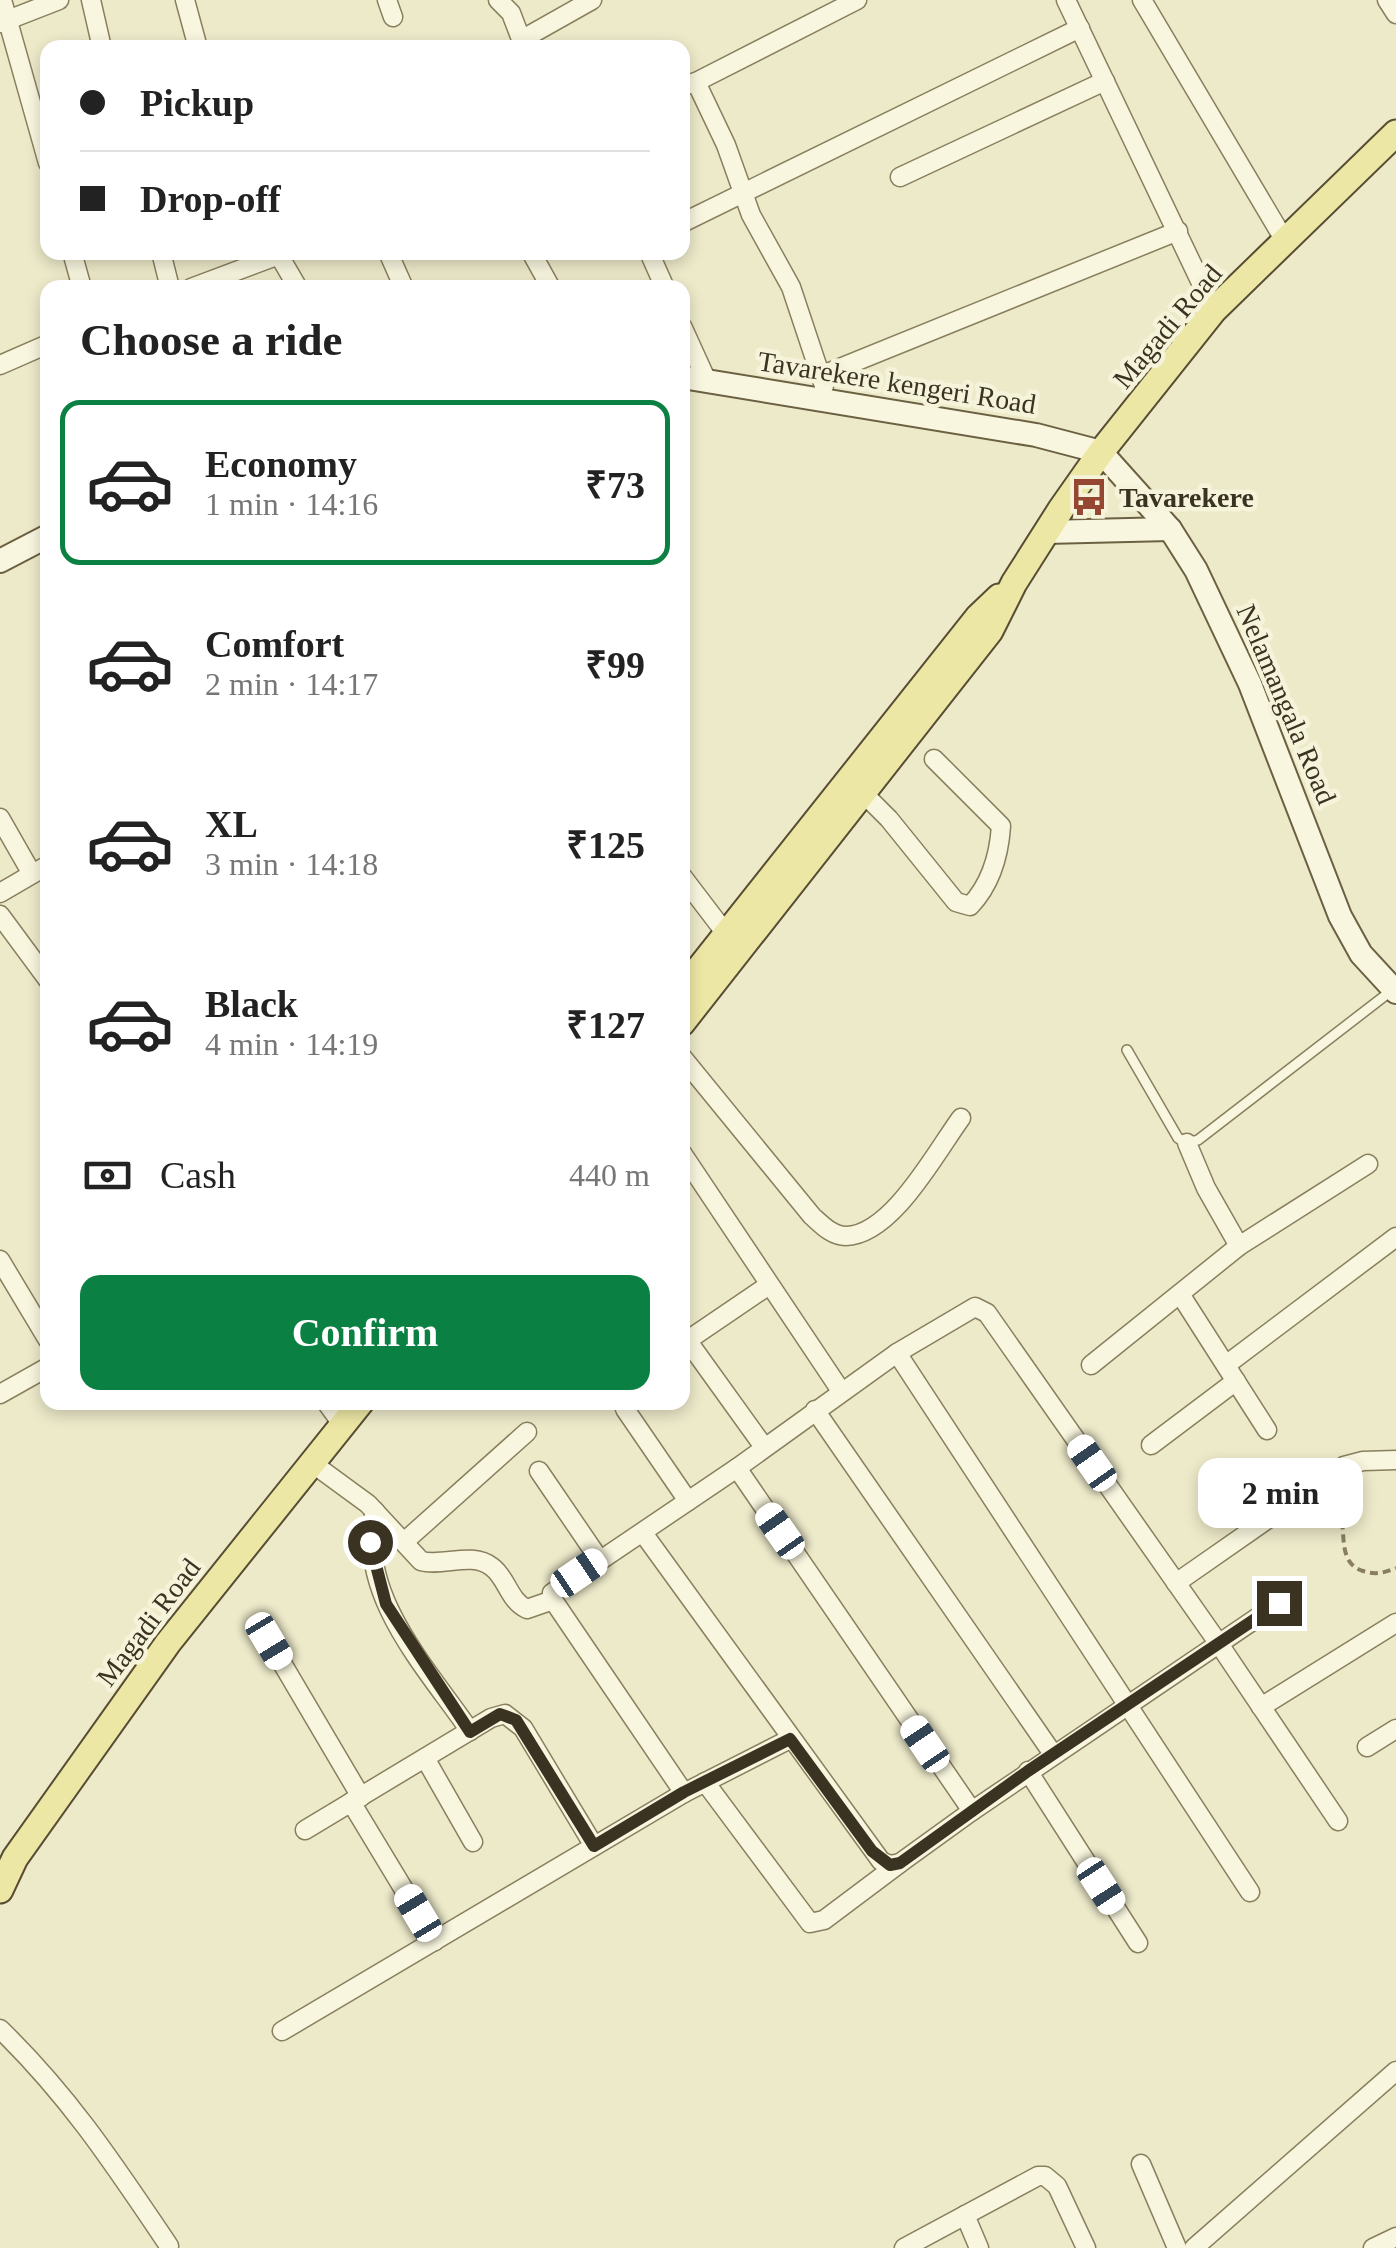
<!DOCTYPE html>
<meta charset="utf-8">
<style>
body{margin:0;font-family:"Times New Roman",serif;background:#f6f6f6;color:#222;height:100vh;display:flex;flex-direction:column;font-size:38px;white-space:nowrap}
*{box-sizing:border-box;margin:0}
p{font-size:32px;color:#767676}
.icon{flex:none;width:55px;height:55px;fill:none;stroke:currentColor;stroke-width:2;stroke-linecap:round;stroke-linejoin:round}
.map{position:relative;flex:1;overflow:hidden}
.details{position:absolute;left:40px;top:280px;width:650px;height:1130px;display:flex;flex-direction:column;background:#fff;border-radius:20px;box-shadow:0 5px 15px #0003}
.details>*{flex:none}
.hud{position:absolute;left:40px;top:40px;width:650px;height:220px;border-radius:20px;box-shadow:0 5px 15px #0003;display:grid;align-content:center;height:220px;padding:0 40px;background:#fff}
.end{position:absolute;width:45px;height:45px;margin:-22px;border:12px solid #3b3322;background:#fff;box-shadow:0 0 0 5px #fff}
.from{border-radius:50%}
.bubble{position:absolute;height:70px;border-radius:20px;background:#fff;box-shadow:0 5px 15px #0003;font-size:32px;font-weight:600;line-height:70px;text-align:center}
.car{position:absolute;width:30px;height:60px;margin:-30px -15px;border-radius:12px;box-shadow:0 0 8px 2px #0007;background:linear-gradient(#fff 24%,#345 0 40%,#fff 0 76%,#345 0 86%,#fff 0)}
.hud b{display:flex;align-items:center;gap:35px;height:95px;font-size:38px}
.hud b+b{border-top:2px solid #e0e0e0}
.hud i{width:25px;height:25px;background:#222}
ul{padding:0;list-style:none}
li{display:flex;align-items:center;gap:30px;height:165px;margin:0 20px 15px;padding:0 20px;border:5px solid transparent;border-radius:20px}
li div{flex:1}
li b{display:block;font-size:38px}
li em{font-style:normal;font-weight:600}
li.active{border-color:#0b8043}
li>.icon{width:90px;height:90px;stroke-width:1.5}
h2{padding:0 40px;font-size:45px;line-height:120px}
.pay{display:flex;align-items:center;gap:25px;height:110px;padding:0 40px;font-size:38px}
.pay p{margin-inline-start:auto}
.primary-button{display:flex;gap:20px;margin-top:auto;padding:20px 40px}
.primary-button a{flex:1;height:115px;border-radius:20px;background:#0b8043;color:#fff;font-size:40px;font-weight:600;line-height:115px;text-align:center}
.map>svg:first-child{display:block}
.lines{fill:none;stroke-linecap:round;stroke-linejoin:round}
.service-casing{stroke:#897f5f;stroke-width:12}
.minor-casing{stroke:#897f5f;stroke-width:21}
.secondary-casing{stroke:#6c6042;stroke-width:26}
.primary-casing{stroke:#584c33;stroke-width:29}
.path{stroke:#897f5f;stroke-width:4;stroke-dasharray:8 5;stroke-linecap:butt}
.service{stroke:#f8f6de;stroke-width:9}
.minor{stroke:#f8f6de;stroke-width:18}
.secondary{stroke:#f8f6de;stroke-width:22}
.primary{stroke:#ede7a5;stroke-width:25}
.route{stroke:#3b3322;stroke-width:12}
.labels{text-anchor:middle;stroke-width:9;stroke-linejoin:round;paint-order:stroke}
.street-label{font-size:28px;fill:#3b3322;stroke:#f5f3da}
.poi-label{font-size:28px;font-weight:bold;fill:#3b3322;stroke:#f5f3da;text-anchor:start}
</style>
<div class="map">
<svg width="1396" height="2248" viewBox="0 0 1396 2248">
<rect width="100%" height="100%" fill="#edeaca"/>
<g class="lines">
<g class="service-casing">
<polyline id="service" points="1127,1050 1178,1138 1187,1143 1198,1140 1391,991"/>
</g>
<g class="minor-casing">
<g id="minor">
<polyline points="2,0 48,163"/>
<polyline points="91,0 102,48"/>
<polyline points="185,0 198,48"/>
<polyline points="387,0 393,17"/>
<polyline points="498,0 511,13 524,47"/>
<polyline points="1066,0 1214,310"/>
<polyline points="1142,0 1285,241"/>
<polyline points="1387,0 1396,14"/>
<polyline points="0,23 59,0"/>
<polyline points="521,40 592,0"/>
<polyline points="696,82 857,0"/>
<polyline points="682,86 696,82 726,145 751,215 791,287 824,386"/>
<polyline points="900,177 1105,81"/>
<polyline points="682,223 1080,28"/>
<polyline points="72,252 82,288"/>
<polyline points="161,252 170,288"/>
<polyline points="277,252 298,288"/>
<polyline points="388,252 404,288"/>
<polyline points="531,252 551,288"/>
<polyline points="649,252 665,288"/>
<polyline points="191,288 279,255"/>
<polyline points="682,326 707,381"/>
<polyline points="0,365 48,344"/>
<polyline points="820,376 1178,231"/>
<path d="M 864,794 L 889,819 L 956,902 L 970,906 C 991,884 999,856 1001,826 L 934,759"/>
<polyline points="0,818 32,874"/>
<polyline points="682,876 727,935"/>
<polyline points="0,893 48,865"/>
<polyline points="0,915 48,980"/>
<path d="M 682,1057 L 812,1216 C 822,1225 832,1236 846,1236 C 892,1235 936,1152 961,1118"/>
<polyline points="1187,1143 1206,1188 1239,1246"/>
<polyline points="682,1153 841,1391"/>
<polyline points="0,1260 48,1340"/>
<polyline points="1180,1294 1267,1430"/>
<polyline points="682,1333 764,1447"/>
<polyline points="688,1340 769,1285"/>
<polyline points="897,1353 1250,1892"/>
<polyline points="1091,1365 1239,1246 1368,1164"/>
<polyline points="1226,1365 1396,1237"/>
<polyline points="0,1394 48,1367"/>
<polyline points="326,1402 342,1424"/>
<polyline points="625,1409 688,1501"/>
<polyline points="815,1410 1053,1754"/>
<polyline points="1151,1445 1236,1381"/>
<path d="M 312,1463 L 368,1504 L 421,1561 C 443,1567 472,1551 492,1567 C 507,1578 509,1601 527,1609 L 553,1600"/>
<polyline points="737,1468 972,1811 1279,1603"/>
<polyline points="539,1471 599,1559"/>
<path d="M 375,1511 C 356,1594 426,1667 470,1731"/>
<polyline points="643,1533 881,1861 890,1865 900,1863 972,1811"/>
<polyline points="404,1542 527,1432"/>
<polyline points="1176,1583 1344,1466 1363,1461 1396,1460"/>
<polyline points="269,1641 361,1797"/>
<polyline points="1261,1707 1396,1623"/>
<polyline points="1367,1747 1396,1729"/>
<polyline points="425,1758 473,1842"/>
<polyline points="1028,1771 1138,1943"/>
<polyline points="705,1782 810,1923 824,1920 900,1863"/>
<polyline points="684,1793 553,1600 552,1593 737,1468 897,1353 975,1307 987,1313 1219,1644 1338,1821"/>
<polyline points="351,1802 435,1941"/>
<polyline points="305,1830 491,1718 505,1714 523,1728 594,1846"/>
<path d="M 0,2029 C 70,2097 115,2166 169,2246"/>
<polyline points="282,2031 684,1793 790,1739"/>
<polyline points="1141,2164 1177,2248"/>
<polyline points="965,2215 979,2248"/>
<polyline points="904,2248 1038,2176 1045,2176 1057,2186 1086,2248"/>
<polyline points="1194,2248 1396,2071"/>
<polyline points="1373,2248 1396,2237"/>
</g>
</g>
<g class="secondary-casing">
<g id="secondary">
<polyline points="682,377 1036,435 1101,452 1170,529 1196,570 1250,684 1340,916 1361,954 1396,992"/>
<polyline points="1046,532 1170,529"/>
<polyline points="0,561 48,536"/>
</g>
</g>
<g class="primary-casing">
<g id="primary">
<polyline points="682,990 978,617 999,597"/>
<polyline points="682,1023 990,631 1014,583 1061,509 1101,452 1214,310 1396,133"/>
<polyline points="0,1890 15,1858 168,1643 361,1402"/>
</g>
</g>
<path class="path" d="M 1332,1498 C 1353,1518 1331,1561 1363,1571 C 1375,1575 1384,1573 1396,1568"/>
<use href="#service" class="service"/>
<use href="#minor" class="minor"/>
<use href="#secondary" class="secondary"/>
<use href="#primary" class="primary"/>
</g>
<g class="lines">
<polyline class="route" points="370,1542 386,1604 470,1732 500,1714 516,1720 594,1846 684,1792 790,1739 872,1851 890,1865 900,1863 1028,1771 1279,1603"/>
</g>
<defs>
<g id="bus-bare" transform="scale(3)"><path d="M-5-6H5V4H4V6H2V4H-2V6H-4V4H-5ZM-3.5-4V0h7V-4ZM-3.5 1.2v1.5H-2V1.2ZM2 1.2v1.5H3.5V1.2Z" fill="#964732" stroke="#f5f3da" stroke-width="2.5" paint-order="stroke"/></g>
</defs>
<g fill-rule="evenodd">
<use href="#bus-bare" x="1089" y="497"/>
</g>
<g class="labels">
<g class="street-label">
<text transform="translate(1167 326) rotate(-50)" y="10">Magadi Road</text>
<text transform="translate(897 382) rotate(9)" y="10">Tavarekere kengeri Road</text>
<text transform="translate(1287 704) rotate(67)" y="10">Nelamangala Road</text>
<text transform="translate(148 1622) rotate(-53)" y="10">Magadi Road</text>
</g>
<g class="poi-label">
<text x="1119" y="507">Tavarekere</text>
</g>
</g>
</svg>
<i class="end from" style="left:370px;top:1542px"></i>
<i class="end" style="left:1279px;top:1603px"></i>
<div class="bubble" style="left:1198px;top:1458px;width:165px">2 min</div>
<i class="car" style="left:1092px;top:1463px;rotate:325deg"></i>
<i class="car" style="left:780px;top:1531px;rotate:325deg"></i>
<i class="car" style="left:579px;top:1573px;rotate:56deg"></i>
<i class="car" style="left:269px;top:1641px;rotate:149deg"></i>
<i class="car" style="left:925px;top:1744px;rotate:326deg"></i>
<i class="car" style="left:1101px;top:1886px;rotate:147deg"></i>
<i class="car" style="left:418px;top:1913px;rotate:329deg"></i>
<div class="hud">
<b><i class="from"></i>Pickup</b>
<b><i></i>Drop-off</b>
</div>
<section class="details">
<h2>Choose a ride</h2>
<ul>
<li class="active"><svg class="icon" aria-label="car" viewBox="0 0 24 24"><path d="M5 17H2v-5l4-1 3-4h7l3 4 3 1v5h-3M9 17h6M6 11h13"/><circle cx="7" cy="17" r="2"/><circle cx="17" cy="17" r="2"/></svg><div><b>Economy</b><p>1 min · 14:16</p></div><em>₹73</em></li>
<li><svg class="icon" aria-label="car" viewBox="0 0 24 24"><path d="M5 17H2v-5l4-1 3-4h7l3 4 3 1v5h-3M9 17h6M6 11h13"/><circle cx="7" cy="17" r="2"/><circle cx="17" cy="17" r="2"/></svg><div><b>Comfort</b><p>2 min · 14:17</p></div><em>₹99</em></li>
<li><svg class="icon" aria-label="car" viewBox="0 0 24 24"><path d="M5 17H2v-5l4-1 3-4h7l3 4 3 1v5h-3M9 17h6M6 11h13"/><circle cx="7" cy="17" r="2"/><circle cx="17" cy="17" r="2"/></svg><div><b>XL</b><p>3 min · 14:18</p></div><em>₹125</em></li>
<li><svg class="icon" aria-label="car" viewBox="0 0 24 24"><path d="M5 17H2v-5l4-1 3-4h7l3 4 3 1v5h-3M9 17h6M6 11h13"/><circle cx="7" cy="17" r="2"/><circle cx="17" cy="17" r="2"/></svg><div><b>Black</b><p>4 min · 14:19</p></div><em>₹127</em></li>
</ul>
<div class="pay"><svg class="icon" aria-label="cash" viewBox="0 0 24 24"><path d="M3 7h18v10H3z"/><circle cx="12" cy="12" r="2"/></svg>Cash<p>440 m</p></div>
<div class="primary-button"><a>Confirm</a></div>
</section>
</div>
